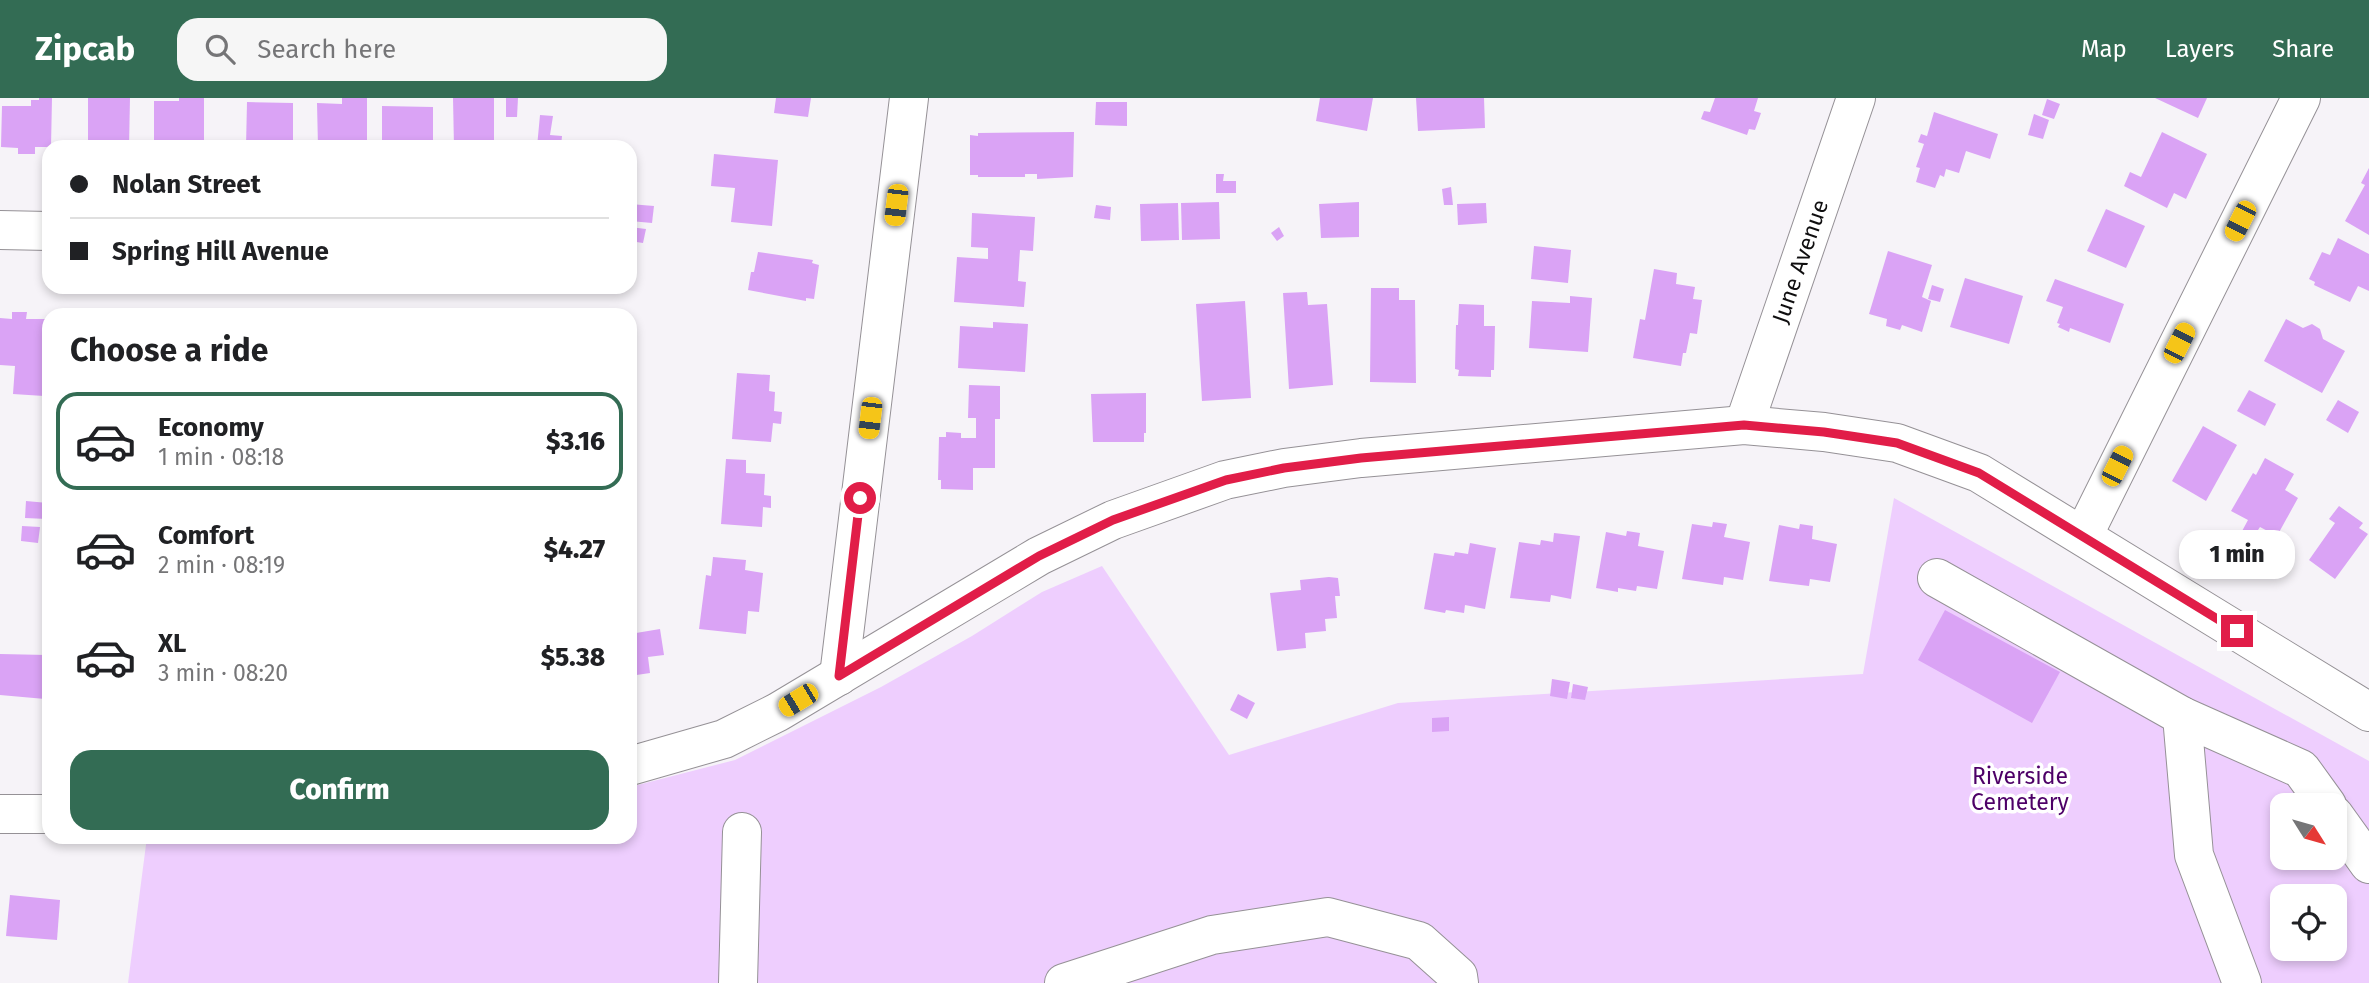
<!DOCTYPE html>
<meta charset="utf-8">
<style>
body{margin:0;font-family:"Fira Sans",sans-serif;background:#f6f6f6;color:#202124;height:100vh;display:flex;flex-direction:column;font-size:26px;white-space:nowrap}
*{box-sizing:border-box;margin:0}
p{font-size:23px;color:#757577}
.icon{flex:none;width:38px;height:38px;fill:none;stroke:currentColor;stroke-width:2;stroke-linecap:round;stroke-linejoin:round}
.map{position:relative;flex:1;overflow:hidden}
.side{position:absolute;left:42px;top:210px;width:595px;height:536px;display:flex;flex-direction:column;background:#fff;border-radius:21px;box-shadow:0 4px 10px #0003}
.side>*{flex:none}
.banner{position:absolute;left:42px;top:42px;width:595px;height:154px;border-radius:21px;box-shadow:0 4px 10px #0003;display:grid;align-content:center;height:154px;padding:0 28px;background:#fff}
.needle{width:46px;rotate:127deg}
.buttons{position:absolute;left:2270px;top:695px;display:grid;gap:14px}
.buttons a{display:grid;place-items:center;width:77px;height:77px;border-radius:14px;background:#fff;box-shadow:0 4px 10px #0003;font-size:35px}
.end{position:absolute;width:32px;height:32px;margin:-16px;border:9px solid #e11d48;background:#fff;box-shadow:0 0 0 4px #fff}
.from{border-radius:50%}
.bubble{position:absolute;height:49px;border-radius:21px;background:#fff;box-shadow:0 4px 10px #0003;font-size:23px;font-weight:800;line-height:49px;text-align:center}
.car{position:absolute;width:21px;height:42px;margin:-21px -10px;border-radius:9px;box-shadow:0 0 5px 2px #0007;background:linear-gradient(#f5c518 24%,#345 0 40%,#f5c518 0 76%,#345 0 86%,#f5c518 0)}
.banner b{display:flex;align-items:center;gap:24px;height:66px;font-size:26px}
.banner b+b{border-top:2px solid #e0e0e0}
.banner i{width:18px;height:18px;background:#202124}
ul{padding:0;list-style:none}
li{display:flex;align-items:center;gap:21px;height:98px;margin:0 14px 10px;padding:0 14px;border:4px solid transparent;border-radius:21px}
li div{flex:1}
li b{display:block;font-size:26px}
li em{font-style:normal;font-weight:800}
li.selected{border-color:#336c54}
li>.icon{width:63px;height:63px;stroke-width:1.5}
h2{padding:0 28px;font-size:32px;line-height:84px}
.primary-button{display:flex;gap:14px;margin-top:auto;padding:14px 28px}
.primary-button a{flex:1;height:80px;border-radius:21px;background:#336c54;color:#fff;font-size:28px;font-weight:800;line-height:80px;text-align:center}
header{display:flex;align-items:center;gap:42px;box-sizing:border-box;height:98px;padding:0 35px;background:#336c54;color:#fff}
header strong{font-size:33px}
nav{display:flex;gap:38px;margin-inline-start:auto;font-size:24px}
.search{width:490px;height:63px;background:#f6f6f6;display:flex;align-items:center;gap:18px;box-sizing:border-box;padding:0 24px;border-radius:21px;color:#757577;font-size:26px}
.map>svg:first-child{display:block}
.green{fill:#eecefe;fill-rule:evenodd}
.building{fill:#daa3f5}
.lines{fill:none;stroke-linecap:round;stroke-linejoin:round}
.minor-casing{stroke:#959196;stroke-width:40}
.minor{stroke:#fff;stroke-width:38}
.route{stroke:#e11d48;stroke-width:9}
.labels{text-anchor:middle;stroke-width:7;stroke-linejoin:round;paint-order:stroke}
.street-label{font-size:23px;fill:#0f0e0f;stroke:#fff}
.park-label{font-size:23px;fill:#4d0067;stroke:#fff}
</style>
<header>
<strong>Zipcab</strong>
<div class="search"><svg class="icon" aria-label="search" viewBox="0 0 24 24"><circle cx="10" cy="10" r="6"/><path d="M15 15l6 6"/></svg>Search here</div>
<nav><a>Map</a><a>Layers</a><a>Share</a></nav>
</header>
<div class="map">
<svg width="2369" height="885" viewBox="0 0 2369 885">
<rect width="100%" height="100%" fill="#f6f3f8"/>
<path class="green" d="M 1894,400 L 2369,663 L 2369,885 L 128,885 L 147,739 L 630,738 L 630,689 L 735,662 L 881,589 L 972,538 L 1042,494 L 1102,468 L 1229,657 L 1398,605 L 1863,576 ZM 2282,707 L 2334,707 L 2334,760 L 2282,760 ZM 2282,798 L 2334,798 L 2334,850 L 2282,850 Z"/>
<g class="building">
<polygon points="39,0 52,0 51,49 35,49 35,56 18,56 18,50 1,49 2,8 31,8 31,2 39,2"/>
<polygon points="88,0 130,0 129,49 88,49"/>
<polygon points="179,0 204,0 204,49 154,49 154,3 179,3"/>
<polygon points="342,0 367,0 367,49 318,49 317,5 342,6"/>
<polygon points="453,0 494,0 494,49 454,49"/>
<polygon points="506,0 518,0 517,19 506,19"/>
<polygon points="776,0 811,0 808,19 774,15"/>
<polygon points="1320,0 1373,0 1367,33 1316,23"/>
<polygon points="1416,0 1484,0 1485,30 1418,33"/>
<polygon points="1715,0 1758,0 1754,13 1761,15 1755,32 1749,31 1747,37 1701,21 1704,13 1710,14"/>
<polygon points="2155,0 2207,0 2198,20"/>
<polygon points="2047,1 2060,6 2054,21 2042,17"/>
<polygon points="247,4 293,5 293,49 246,49"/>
<polygon points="1096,4 1127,4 1127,28 1095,27"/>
<polygon points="382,8 433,9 433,49 382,49"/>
<polygon points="1934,14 1998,36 1990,61 1966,53 1959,75 1946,71 1944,79 1940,77 1935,90 1916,84 1920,70 1916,69 1924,46 1918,44 1921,36 1927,38"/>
<polygon points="2034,16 2049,22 2043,41 2028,37"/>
<polygon points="540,17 553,18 550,37 562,38 561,49 537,49"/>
<polygon points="1074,34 1073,79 1037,81 1037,76 1025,76 1025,79 978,79 978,77 970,77 970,37 978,38 978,35"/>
<polygon points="2162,34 2207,56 2186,101 2174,95 2167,110 2124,88 2130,74 2141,79"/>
<polygon points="714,56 778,62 772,128 731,124 735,90 711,88"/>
<polygon points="2369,70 2369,137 2345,123 2365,87 2361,85"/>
<polygon points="1216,76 1224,76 1223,83 1236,83 1236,95 1216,95"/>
<polygon points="1451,89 1453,107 1444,107 1442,91"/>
<polygon points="1219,104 1220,141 1182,142 1181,105"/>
<polygon points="1359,104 1359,139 1321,140 1319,106"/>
<polygon points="1178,105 1179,142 1141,143 1140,106"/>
<polygon points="1486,105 1487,125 1458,127 1457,106"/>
<polygon points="630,106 654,108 652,125 630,123"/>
<polygon points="1096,107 1111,109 1110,122 1094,120"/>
<polygon points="2106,111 2145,128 2126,170 2087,153"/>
<polygon points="972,115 1035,119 1033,153 1020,152 1018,183 1026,184 1024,209 954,204 957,159 988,161 988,150 971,149"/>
<polygon points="630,129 646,131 643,145 630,143"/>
<polygon points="1279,129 1284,138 1277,143 1271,135"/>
<polygon points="2338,140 2369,156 2369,193 2358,188 2350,204 2314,187 2315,184 2309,181 2322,154 2330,157"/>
<polygon points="1534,148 1571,152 1568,185 1531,181"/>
<polygon points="1888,153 1932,167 1922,199 1931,203 1922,234 1902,227 1900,232 1886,228 1887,221 1869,216"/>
<polygon points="758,154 813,162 812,165 819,167 814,201 806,200 806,203 748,192 751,174 754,174"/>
<polygon points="1654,171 1677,175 1676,186 1695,189 1693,201 1702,202 1697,236 1690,235 1686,255 1683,255 1681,268 1633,260 1640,221 1645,222"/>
<polygon points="1965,180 2023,198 2009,246 1950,229"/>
<polygon points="2055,181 2124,206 2110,245 2070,230 2069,234 2058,229 2060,226 2057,225 2063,209 2046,203"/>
<polygon points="1932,187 1944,191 1940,204 1928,201"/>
<polygon points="1371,190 1399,190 1399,202 1415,202 1416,285 1370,284"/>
<polygon points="1307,194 1308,207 1327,206 1333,287 1289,291 1283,195"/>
<polygon points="1570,198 1592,200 1588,254 1529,250 1532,203 1570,205"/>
<polygon points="1245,203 1251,300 1202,303 1196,206"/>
<polygon points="1459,206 1484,207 1484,228 1495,228 1494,272 1491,272 1491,279 1458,278 1459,272 1455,271 1456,227 1458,227"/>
<polygon points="159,213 188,214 187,217 159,217"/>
<polygon points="12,214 27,214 26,221 47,221 44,298 13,296 15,268 0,267 0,220 12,221"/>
<polygon points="2286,221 2303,230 2312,226 2320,231 2323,241 2345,253 2322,295 2264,263"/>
<polygon points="993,224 1028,226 1025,274 958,270 960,228 993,230"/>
<polygon points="737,275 770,277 769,293 775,294 774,313 782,314 781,326 773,325 771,344 732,341"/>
<polygon points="969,287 1000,288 1000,321 995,321 995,370 973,370 973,392 941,391 941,382 938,382 939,339 946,339 946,334 961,335 961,340 976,340 976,320 968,320"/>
<polygon points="2249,292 2276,306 2265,328 2237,313"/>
<polygon points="1146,295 1146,335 1144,335 1144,344 1093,344 1091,296"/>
<polygon points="2338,302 2359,314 2348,335 2326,322"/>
<polygon points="2203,328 2237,347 2206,403 2172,383"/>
<polygon points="2265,360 2294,376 2285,392 2298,400 2277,438 2260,429 2252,441 2241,435 2248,422 2231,413 2253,375 2256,377"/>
<polygon points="726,361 746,362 746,375 765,376 764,397 771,398 771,410 763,409 762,429 721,426"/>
<polygon points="26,403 48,405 47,421 25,420"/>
<polygon points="2339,408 2363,425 2359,430 2368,436 2335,481 2309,462 2335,425 2329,421"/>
<polygon points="1713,424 1727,426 1724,439 1750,444 1743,482 1724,479 1723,487 1682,481 1692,426 1712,429"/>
<polygon points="1800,426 1813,428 1812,441 1837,446 1830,484 1810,481 1809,488 1769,483 1779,427 1799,431"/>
<polygon points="22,428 40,429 38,445 21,443"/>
<polygon points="1627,433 1640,435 1638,448 1664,453 1657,491 1637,488 1636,493 1618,490 1618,494 1596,490 1606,434 1626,438"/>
<polygon points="1554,435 1580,438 1571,501 1551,497 1550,504 1510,500 1519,444 1540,447 1541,442 1553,444"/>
<polygon points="1470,445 1496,450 1485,511 1465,507 1464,515 1446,512 1445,515 1424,511 1434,455 1454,458 1455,454 1468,456"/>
<polygon points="713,459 746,462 745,472 763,475 759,514 748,513 746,536 699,531 706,477 711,478"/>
<polygon points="1329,479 1338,480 1340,498 1335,498 1337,520 1325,521 1326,533 1305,535 1306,550 1277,553 1270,495 1301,492 1300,482"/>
<polygon points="1945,512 2060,574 2032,625 1918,562"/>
<polygon points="660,531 664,557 648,559 650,575 630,578 630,536"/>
<polygon points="0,556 47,557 45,601 0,597"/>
<polygon points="1552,581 1570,584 1567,601 1550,598"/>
<polygon points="1573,586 1588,589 1585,602 1571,600"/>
<polygon points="1238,596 1255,605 1247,621 1230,612"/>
<polygon points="1449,619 1449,633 1432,634 1432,620"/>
<polygon points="10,797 60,802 57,842 6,838"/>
</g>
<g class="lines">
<g class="minor-casing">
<g id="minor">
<polyline points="0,132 49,133"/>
<path id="s1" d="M 1744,327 L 1856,0"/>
<polyline points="2083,438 2301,0"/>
<polyline points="1937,480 2182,618"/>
<polyline points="839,578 909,0"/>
<polyline points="630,668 724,641 778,614 1039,458 1113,422 1225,382 1284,370 1361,360 1744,327 1824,334 1897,345 1979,375 2369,614"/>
<polyline points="0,716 49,716"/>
<polyline points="2334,717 2369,766"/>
<polyline points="738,885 742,734"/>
<polyline points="1064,885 1212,837 1328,819 1419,843 1458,878 1459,885"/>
<polyline points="2242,885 2194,757 2182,618 2301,671 2327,707"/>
</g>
</g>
<use href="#minor" class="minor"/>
</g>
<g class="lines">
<polyline class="route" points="860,400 839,578 1039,458 1113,422 1226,382 1284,370 1361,360 1744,327 1824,334 1897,345 1979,375 2237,533"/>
</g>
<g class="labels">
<g class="street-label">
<text dy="8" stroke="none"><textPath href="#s1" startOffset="173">June Avenue</textPath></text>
</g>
<g class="park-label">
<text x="2020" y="686">Riverside<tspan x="2020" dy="26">Cemetery</tspan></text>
</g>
</g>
</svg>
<div class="buttons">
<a><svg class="needle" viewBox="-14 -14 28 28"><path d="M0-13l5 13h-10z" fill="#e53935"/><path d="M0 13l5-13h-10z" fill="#757577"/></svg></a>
<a><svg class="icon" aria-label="locate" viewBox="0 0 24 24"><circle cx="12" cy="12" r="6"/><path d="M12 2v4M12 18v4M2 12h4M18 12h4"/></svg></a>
</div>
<i class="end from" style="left:860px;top:400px"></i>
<i class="end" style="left:2237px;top:533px"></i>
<div class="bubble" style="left:2179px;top:432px;width:116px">1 min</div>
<i class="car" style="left:896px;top:107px;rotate:187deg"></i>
<i class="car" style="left:2240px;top:123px;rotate:207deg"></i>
<i class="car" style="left:2179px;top:245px;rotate:27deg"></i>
<i class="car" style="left:870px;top:320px;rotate:187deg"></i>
<i class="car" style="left:2117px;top:368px;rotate:27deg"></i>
<i class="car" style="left:798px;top:602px;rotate:239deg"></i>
<div class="banner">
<b><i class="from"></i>Nolan Street</b>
<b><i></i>Spring Hill Avenue</b>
</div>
<section class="side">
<h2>Choose a ride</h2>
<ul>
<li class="selected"><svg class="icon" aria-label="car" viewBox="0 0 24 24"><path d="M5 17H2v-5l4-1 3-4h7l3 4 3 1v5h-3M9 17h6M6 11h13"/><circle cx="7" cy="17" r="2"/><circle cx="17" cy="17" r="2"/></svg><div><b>Economy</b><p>1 min · 08:18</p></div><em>$3.16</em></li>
<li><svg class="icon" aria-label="car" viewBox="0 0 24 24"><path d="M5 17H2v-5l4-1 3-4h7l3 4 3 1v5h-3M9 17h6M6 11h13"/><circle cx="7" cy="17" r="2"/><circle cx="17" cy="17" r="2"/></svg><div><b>Comfort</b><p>2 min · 08:19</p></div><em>$4.27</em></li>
<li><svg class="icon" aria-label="car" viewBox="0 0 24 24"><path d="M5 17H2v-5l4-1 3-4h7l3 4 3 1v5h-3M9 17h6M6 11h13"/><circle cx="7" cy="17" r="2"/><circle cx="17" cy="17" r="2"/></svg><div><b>XL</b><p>3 min · 08:20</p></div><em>$5.38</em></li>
</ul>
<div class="primary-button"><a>Confirm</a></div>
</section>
</div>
